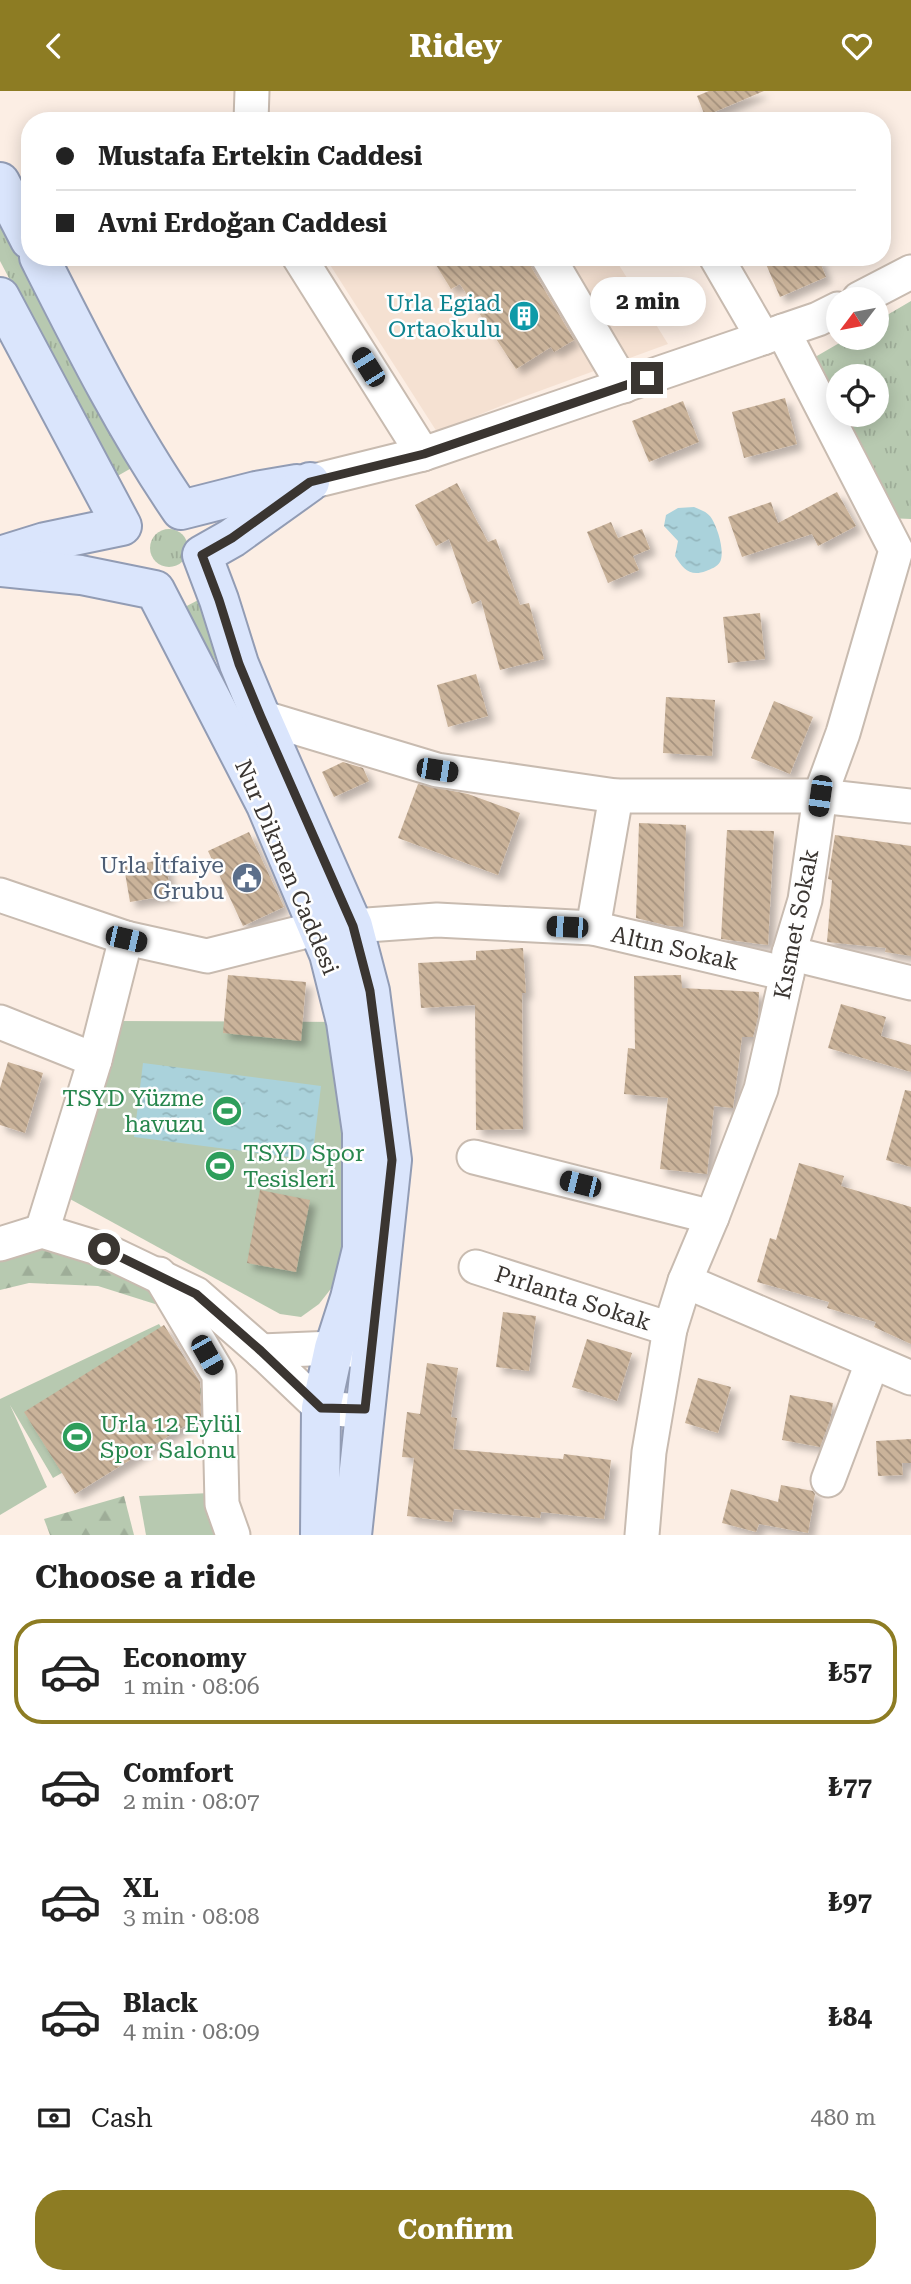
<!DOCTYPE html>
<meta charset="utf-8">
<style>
body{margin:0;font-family:"Roboto Serif",serif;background:#f6f6f6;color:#222;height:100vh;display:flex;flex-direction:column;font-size:26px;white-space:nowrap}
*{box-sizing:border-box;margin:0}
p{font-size:23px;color:#767676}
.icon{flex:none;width:38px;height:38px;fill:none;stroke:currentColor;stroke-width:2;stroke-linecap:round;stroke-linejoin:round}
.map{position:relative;height:1444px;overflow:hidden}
.sheet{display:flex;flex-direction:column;background:#fff;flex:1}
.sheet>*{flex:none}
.guide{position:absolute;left:21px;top:21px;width:870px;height:154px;border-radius:28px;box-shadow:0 4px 18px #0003;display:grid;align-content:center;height:154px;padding:0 35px;background:#fff}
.needle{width:46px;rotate:238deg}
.tools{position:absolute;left:826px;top:196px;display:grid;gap:14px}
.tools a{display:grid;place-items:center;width:63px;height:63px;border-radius:50%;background:#fff;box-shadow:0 4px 18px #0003;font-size:35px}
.end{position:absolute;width:32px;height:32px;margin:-16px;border:9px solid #3a3531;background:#fff;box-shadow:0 0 0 4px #fff}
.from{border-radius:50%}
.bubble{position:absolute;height:49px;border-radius:24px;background:#fff;box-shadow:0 4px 18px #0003;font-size:23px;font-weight:700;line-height:49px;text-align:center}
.car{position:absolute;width:21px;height:42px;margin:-21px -10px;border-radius:9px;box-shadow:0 0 5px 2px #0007;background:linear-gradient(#222 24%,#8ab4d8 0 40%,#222 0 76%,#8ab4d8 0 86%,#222 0)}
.guide b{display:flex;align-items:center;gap:24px;height:66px;font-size:26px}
.guide b+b{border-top:2px solid #e0e0e0}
.guide i{width:18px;height:18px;background:#222}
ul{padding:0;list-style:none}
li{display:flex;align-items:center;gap:21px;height:105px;margin:0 14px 10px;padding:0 21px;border:4px solid transparent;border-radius:28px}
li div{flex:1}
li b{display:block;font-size:26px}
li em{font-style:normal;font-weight:700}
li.active{border-color:#8d7c23}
li>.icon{width:63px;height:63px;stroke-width:1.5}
h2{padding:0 35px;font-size:32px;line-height:84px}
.pay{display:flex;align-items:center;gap:18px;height:77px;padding:0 35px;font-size:26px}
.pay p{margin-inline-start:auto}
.action{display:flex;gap:14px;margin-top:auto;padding:14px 35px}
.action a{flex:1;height:80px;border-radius:28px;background:#8d7c23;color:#fff;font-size:28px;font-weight:700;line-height:80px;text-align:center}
header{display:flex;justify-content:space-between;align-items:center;height:91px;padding:0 35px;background:#8d7c23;color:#fff;font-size:32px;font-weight:700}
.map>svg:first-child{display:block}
.built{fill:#f5e1d2}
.grass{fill:url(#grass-tufts);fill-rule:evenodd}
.forest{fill:url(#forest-firs)}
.pitch{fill:#b7c9b0}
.water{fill:url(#water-ripples)}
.building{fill:url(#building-back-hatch);filter:url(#shadow)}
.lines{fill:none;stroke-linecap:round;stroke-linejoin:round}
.minor-casing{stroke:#c8bbb0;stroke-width:37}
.major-casing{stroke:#929cb4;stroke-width:42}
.minor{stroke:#fff;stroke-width:33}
.major{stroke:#dae5fc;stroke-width:38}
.route{stroke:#3a3531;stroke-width:9}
.labels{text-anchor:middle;stroke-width:5;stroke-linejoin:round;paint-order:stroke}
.culture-label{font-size:23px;fill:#0d838f;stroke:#fefefe;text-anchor:end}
.service-label{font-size:23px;fill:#4e5e75;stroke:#fefefe;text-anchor:end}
.street-label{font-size:23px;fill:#3a3531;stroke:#fefefe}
.leisure-label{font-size:23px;fill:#27864d;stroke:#fefefe;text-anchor:start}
</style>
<header><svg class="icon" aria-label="back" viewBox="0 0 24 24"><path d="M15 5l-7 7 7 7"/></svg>Ridey<svg class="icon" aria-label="heart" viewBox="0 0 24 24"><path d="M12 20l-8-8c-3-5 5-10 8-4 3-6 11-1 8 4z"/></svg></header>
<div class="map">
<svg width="911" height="1444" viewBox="0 0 911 1444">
<defs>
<pattern id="grass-tufts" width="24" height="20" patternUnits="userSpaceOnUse" patternTransform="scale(1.75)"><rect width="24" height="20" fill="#b7c9b0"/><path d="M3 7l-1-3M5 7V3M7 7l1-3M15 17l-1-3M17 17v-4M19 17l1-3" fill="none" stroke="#9ead98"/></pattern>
<pattern id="forest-firs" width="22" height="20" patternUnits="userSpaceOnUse" patternTransform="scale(1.75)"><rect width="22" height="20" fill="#b7c9b0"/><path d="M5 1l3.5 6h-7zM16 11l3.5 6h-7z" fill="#9ead98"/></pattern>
<pattern id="water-ripples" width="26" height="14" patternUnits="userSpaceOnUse" patternTransform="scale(1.75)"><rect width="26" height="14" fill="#aad2db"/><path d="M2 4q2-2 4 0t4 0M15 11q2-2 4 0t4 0" fill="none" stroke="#93b5bc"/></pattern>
<pattern id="building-back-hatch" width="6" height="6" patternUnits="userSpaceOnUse" patternTransform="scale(1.75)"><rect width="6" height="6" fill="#cab39a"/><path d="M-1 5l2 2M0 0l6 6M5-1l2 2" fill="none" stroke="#a5927e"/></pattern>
<filter id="shadow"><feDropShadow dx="6" dy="6" stdDeviation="3.5" flood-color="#0004"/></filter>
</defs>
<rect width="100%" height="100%" fill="#fceee4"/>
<polygon class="built" points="325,166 614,166 668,253 523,306 437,341"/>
<g class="grass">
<polygon points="0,115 135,375 114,387 0,170"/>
<path d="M 911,210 L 911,428 L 888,427 L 810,269 L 848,247 L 877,247 L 877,230 ZM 838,285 L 877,285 L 877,324 L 838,324 Z"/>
<circle cx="169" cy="457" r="19"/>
<polygon points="204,506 232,594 181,518"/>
</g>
<g class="forest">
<polygon points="42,1140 159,1183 155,1213 98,1195 29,1192 0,1199 0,1160"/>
<polygon points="124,1405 134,1444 50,1444 44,1428"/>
</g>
<g class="pitch">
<polygon points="115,930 346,931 362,1158 319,1213 301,1226 280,1223 70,1108"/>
<polygon points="159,1233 203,1301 53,1387 10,1314 47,1396 0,1424 0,1308"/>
<polygon points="211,1402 226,1444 146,1444 139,1405"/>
</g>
<g class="water">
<path d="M 694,416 C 701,419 708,421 712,428 C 718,438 725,461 720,471 C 717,476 711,478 706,480 C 690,486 683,478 675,465 L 678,450 L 664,435 L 666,424 L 678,417 Z"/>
<polygon points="143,972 321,995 312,1069 134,1046"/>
</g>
<g class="building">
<polygon points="709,0 764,0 705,25 697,5"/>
<polygon points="431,166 529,166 531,176 574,249 554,261 551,256 516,278 460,193 451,198"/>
<polygon points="783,166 818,166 826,186 780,206 766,173"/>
<polygon points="785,307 797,353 744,367 732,321"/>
<polygon points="683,310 699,351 649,371 632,330"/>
<polygon points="457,392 488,451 496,448 520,514 529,512 544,568 500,579 481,509 472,513 449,448 436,455 415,414"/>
<polygon points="837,401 856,435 818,455 812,443 742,466 728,426 771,411 778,432"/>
<polygon points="611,431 618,447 642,438 650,458 633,465 639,479 608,492 587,441"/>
<polygon points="760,522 765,568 728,572 723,526"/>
<polygon points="476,583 488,625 448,636 437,594"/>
<polygon points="666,606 715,609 712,665 663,662"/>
<polygon points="774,610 813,626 790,683 751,667"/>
<polygon points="343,671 363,677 369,690 334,706 322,681"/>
<polygon points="418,693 468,703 520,722 498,784 398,747"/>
<polygon points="639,732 686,734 683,836 669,835 636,827"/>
<polygon points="727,739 774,740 768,854 721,848"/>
<polygon points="249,741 284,816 243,835 208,760"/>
<polygon points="835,744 911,755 911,865 885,861 886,857 827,851 832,789 828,788"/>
<polygon points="165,768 171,804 130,811 124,776"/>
<polygon points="523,857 526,902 522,902 523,1038 476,1039 475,914 421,917 418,872 476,869 476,860"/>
<polygon points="228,884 306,891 301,950 223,942"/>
<polygon points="681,884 682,897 759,901 758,926 753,946 742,946 733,1017 714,1015 707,1083 660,1078 668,1007 624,1003 628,957 635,958 634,885"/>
<polygon points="841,913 886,926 881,945 911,954 911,981 828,957"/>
<polygon points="8,971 43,982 25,1042 0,1034 0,997"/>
<polygon points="905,999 911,1000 911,1076 886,1069"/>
<polygon points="799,1072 844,1085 841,1095 911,1116 911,1253 874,1236 876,1231 827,1217 829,1211 757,1191 770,1147 776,1149"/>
<polygon points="260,1099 310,1109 296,1181 247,1172"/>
<polygon points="503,1221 536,1225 529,1280 496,1276"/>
<polygon points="164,1234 200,1291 201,1325 75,1403 24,1321"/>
<polygon points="587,1248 632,1262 617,1310 572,1296"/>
<polygon points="427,1272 458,1277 451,1326 457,1327 453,1358 563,1368 564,1363 611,1369 604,1428 541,1421 540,1427 454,1418 452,1431 407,1425 414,1367 402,1366 407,1321 420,1323"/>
<polygon points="698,1287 731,1296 718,1342 685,1332"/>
<polygon points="790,1304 833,1312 830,1329 820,1356 782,1349"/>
<polygon points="911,1348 911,1372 902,1372 903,1384 878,1385 876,1350"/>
<polygon points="781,1394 813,1400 815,1403 808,1442 759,1433 756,1441 722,1432 731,1398 778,1411"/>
</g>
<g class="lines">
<g class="minor-casing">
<g id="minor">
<polyline points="251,30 252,0"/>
<polyline points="299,166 423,363"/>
<polyline points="548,166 624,295"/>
<polyline points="716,166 763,247"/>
<polyline points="859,208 911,181"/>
<polyline points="310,391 423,363 818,228 838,218"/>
<polyline points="261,626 437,679 616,705 820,705 911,715"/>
<polyline points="0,804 126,847 207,865 319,837"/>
<polyline points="353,835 437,829 593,837 787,883"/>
<polyline points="593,837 616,705"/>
<polyline points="789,862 911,892"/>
<polyline points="0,931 95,969"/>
<polyline points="474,1066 712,1126"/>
<polyline points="42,1140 95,969 126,847"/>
<polyline points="0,1153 42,1140 104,1159 196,1203 261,1260 321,1317 348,1319 365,1318"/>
<polyline points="476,1176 670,1238"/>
<polyline points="159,1183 219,1284 222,1413 233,1444"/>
<polyline points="685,1190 911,1287"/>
<polyline points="261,1260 334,1257 358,1260"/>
<polyline points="828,1389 872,1272"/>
<polyline points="642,1444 649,1361 670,1238 685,1190 712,1126 761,998 787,883 789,862 805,809 820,705 843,642 896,459 783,240"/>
</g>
</g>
<g class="major-casing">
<g id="major">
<polyline points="0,91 30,149"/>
<path d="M 39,166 C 83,253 126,339 181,419 L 256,400 L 297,393"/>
<polyline points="0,206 122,435 45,451 0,465"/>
<polyline points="310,391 232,447 202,464 219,509 239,573 261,626 353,835 370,900 392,1069 352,1444"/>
<polyline points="0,476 81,484 155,499 266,714 329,863 346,931 362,1041 362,1158 350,1207 334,1257 321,1317 320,1444"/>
</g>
</g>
<use href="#minor" class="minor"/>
<use href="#major" class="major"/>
</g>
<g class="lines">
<polyline class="route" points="104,1158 196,1203 261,1260 321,1317 365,1318 392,1069 370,900 353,835 261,626 239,573 219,509 202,464 232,447 310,391 424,363 647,287"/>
</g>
<defs>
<g id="building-disc" transform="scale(1.575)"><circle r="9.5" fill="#0f9aa8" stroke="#fefefe"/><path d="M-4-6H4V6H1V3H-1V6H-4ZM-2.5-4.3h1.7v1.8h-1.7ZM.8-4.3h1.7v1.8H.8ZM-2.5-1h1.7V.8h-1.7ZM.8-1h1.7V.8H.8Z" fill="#fff"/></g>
<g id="civic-disc" transform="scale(1.575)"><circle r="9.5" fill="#5c6f8a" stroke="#fefefe"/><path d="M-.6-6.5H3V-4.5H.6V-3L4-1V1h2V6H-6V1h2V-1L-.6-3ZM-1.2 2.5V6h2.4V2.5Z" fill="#fff"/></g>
<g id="stadium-disc" transform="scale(1.575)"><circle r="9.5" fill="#2e9e5b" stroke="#fefefe"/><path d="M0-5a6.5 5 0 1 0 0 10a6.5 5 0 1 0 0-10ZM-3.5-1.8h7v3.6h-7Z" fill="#fff"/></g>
</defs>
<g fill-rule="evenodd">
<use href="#building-disc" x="524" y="225"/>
<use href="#civic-disc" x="247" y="787"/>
<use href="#stadium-disc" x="227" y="1020"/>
<use href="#stadium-disc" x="220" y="1075"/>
<use href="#stadium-disc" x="77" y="1346"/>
</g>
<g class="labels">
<g class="culture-label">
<text x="501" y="220">Urla Egiad<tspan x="501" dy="26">Ortaokulu</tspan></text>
</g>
<g class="service-label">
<text x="224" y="782">Urla İtfaiye<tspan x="224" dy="26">Grubu</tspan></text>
</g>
<g class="street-label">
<text transform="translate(287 776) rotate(67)" y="8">Nur Dikmen Caddesi</text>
<text transform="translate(796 833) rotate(-79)" y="8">Kısmet Sokak</text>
<text transform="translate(675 857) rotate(13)" y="8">Altın Sokak</text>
<text transform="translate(573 1207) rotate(18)" y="8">Pırlanta Sokak</text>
</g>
<g class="leisure-label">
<text x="204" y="1015" text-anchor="end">TSYD Yüzme<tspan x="204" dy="26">havuzu</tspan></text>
<text x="243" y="1070">TSYD Spor<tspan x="243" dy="26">Tesisleri</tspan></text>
<text x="100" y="1341">Urla 12 Eylül<tspan x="100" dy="26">Spor Salonu</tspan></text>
</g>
</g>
</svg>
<div class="tools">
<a><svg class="needle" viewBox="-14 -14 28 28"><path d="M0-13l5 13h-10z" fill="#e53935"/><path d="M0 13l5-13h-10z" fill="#767676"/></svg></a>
<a><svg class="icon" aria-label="locate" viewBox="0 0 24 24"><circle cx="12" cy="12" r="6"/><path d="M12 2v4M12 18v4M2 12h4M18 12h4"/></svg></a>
</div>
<i class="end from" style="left:104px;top:1158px"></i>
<i class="end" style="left:647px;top:287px"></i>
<div class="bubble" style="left:590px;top:186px;width:116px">2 min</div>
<i class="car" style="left:368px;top:276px;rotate:328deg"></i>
<i class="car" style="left:437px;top:679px;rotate:99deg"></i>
<i class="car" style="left:820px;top:705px;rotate:188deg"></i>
<i class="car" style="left:567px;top:836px;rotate:273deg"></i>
<i class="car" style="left:126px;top:848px;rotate:103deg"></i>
<i class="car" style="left:580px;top:1093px;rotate:284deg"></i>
<i class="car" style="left:207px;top:1264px;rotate:150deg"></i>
<div class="guide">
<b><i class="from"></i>Mustafa Ertekin Caddesi</b>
<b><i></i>Avni Erdoğan Caddesi</b>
</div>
</div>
<section class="sheet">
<h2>Choose a ride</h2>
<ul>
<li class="active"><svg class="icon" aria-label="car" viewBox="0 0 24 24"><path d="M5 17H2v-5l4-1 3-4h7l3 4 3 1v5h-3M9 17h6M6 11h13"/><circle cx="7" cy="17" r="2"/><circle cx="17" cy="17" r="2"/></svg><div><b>Economy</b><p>1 min · 08:06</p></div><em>₺57</em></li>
<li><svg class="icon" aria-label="car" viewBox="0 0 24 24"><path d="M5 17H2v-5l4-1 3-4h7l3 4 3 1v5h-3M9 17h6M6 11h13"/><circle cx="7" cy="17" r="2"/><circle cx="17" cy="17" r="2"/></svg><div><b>Comfort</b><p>2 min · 08:07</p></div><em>₺77</em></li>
<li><svg class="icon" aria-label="car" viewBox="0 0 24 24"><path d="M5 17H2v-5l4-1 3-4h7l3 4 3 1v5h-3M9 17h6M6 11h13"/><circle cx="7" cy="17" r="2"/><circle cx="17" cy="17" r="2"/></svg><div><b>XL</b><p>3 min · 08:08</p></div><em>₺97</em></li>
<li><svg class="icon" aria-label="car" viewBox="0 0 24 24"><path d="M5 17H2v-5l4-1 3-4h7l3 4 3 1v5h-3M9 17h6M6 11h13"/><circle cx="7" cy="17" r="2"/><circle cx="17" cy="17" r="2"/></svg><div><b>Black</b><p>4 min · 08:09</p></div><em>₺84</em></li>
</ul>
<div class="pay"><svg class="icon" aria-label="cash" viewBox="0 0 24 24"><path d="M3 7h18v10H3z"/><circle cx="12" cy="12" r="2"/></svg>Cash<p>480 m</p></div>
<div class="action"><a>Confirm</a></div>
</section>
